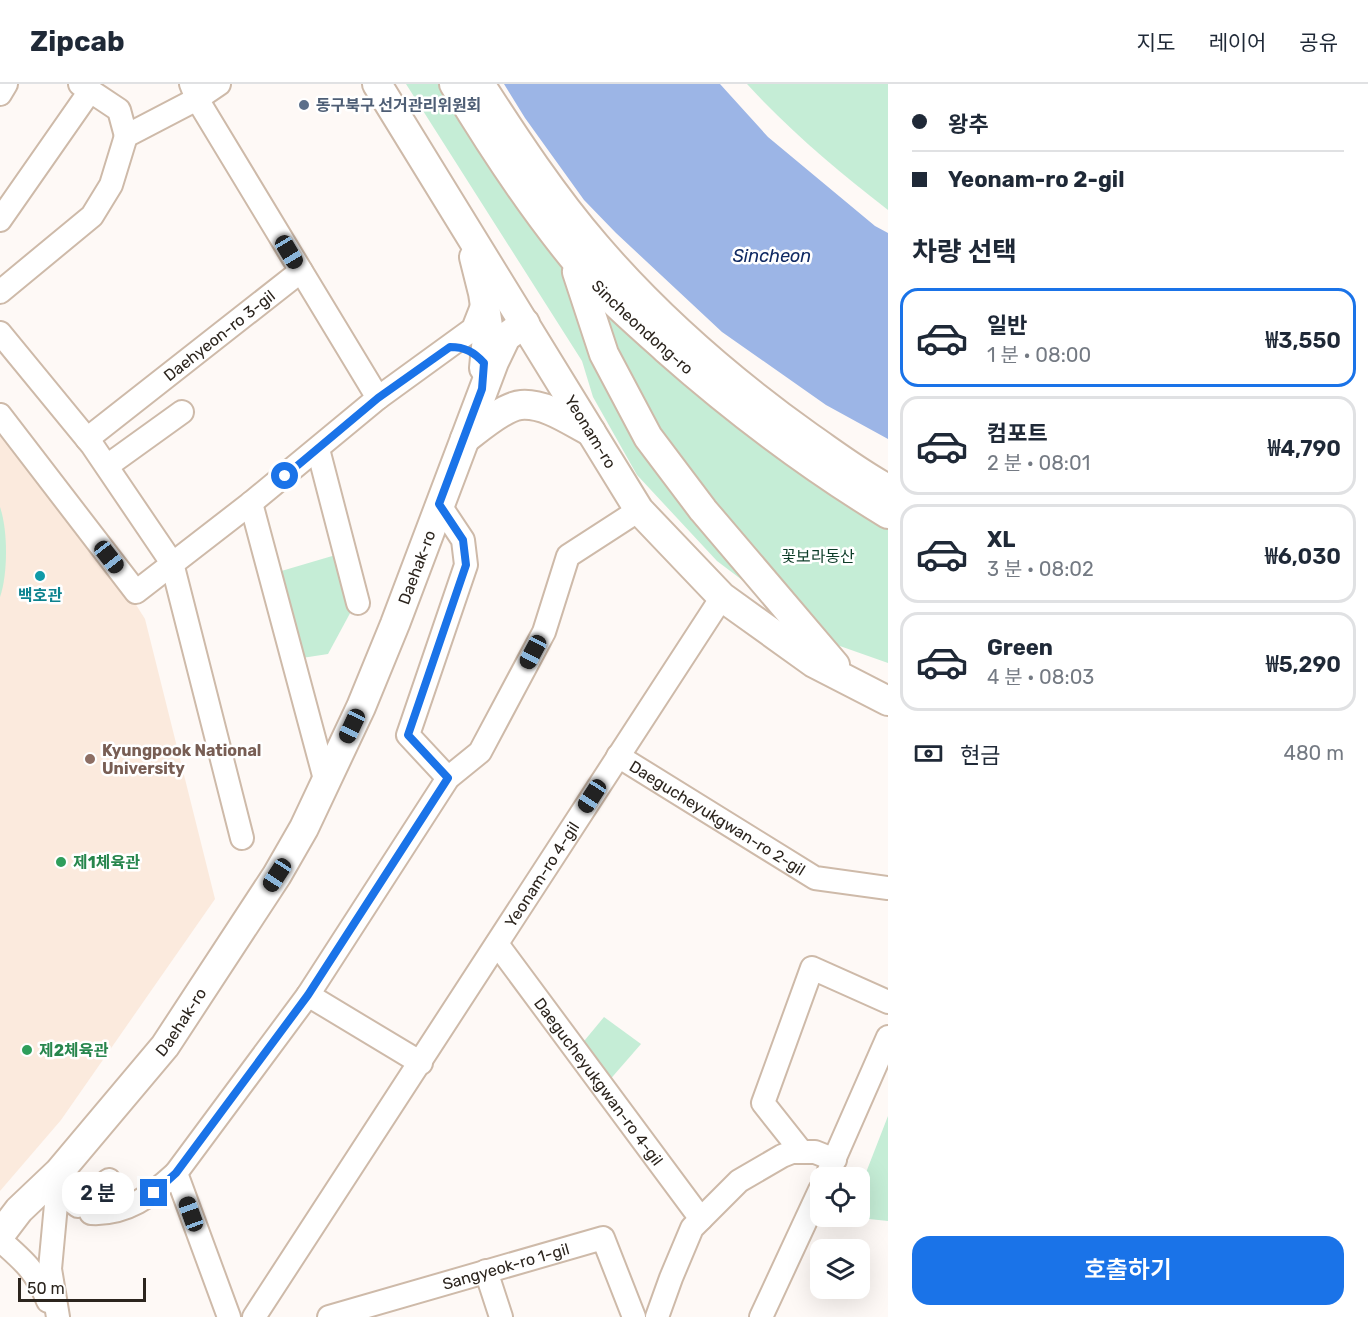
<!DOCTYPE html>
<html lang="ko">
<meta charset="utf-8">
<style>
body{margin:0;font-family:Rubik,"Noto Sans KR",sans-serif;background:#f6f6f7;color:#1f2937;height:100vh;display:flex;flex-direction:column;font-size:22px;white-space:nowrap}
*{box-sizing:border-box;margin:0}
p{font-size:20px;color:#747a83}
.icon{flex:none;width:33px;height:33px;fill:none;stroke:currentColor;stroke-width:2;stroke-linecap:round;stroke-linejoin:round}
.map{position:relative;flex:1;overflow:hidden}
.drawer{display:flex;flex-direction:column;background:#fff;width:480px}
.drawer>*{flex:none}
.hud{display:grid;align-content:center;height:132px;padding:0 24px;background:#fff}
.tools{position:absolute;left:810px;top:1083px;display:grid;gap:12px}
.tools a{display:grid;place-items:center;width:60px;height:60px;border-radius:12px;background:#fff;box-shadow:0 6px 24px #0002;font-size:30px}
.scale{position:absolute;left:18px;bottom:15px;width:128px;box-sizing:border-box;padding-left:6px;border:3px solid #2c251e;border-top:0;font-size:16px;line-height:21px;white-space:nowrap;color:#2c251e;-webkit-text-stroke:4px #fff;paint-order:stroke}
.end{position:absolute;width:27px;height:27px;margin:-14px;border:8px solid #1a73e8;background:#fff;box-shadow:0 0 0 3px #fff}
.from{border-radius:50%}
.bubble{position:absolute;height:42px;border-radius:18px;background:#fff;box-shadow:0 6px 24px #0002;font-size:20px;font-weight:600;line-height:42px;text-align:center}
.car{position:absolute;width:18px;height:36px;margin:-18px -9px;border-radius:8px;box-shadow:0 0 4px 2px #0007;background:linear-gradient(#222 24%,#8ab4d8 0 40%,#222 0 76%,#8ab4d8 0 86%,#222 0)}
.hud b{display:flex;align-items:center;gap:21px;height:57px;font-size:22px}
.hud b+b{border-top:2px solid #e0e1e3}
.hud i{width:15px;height:15px;background:#1f2937}
ul{padding:0;list-style:none}
li{display:flex;align-items:center;gap:18px;height:99px;margin:0 12px 9px;padding:0 12px;border:3px solid #e0e1e3;border-radius:18px}
li div{flex:1}
li b{display:block;font-size:22px}
li em{font-style:normal;font-weight:600}
li.selected{border-color:#1a73e8}
li>.icon{width:54px;height:54px;stroke-width:1.5}
h2{padding:0 24px;font-size:27px;line-height:72px}
.pay{display:flex;align-items:center;gap:15px;height:66px;padding:0 24px;font-size:22px}
.pay p{margin-inline-start:auto}
.primary-button{display:flex;gap:12px;margin-top:auto;padding:12px 24px}
.primary-button a{flex:1;height:69px;border-radius:18px;background:#1a73e8;color:#fff;font-size:24px;font-weight:600;line-height:69px;text-align:center}
header{display:flex;align-items:center;gap:36px;box-sizing:border-box;height:84px;padding:0 30px;background:#fff;border-bottom:2px solid #e0e1e3}
header strong{font-size:28px}
nav{display:flex;gap:33px;margin-inline-start:auto;font-size:21px}
main{display:flex;flex:1;min-height:0}
.map>svg:first-child{display:block}
.built{fill:#fbeadd}
.green{fill:#c5edd6}
.water{fill:#9cb5e6}
.lines{fill:none;stroke-linecap:round;stroke-linejoin:round}
.minor-casing{stroke:#cebaa9;stroke-width:26}
.major-casing{stroke:#cebaa9;stroke-width:32}
.minor{stroke:#fff;stroke-width:22}
.major{stroke:#fff;stroke-width:28}
.route{stroke:#1a73e8;stroke-width:8}
.service-dot{fill:#5c6f8a;stroke:#fff;stroke-width:2}
.culture-dot{fill:#0f9aa8;stroke:#fff;stroke-width:2}
.education-dot{fill:#8d6e63;stroke:#fff;stroke-width:2}
.leisure-dot{fill:#2e9e5b;stroke:#fff;stroke-width:2}
.labels{text-anchor:middle;stroke-width:5;stroke-linejoin:round;paint-order:stroke}
.service-label{font-size:16px;font-weight:bold;fill:#4e5e75;stroke:#fff;text-anchor:start}
.street-label{font-size:16px;fill:#2c251e;stroke:#fff}
.park-label{font-size:16px;fill:#0d3d28;stroke:#fff}
.culture-label{font-size:16px;font-weight:bold;fill:#0d838f;stroke:#fff}
.education-label{font-size:16px;font-weight:bold;fill:#785e54;stroke:#fff;text-anchor:start}
.leisure-label{font-size:16px;font-weight:bold;fill:#27864d;stroke:#fff;text-anchor:start}
.water-label{font-size:18px;font-style:italic;fill:#102a63;stroke:#fff}
</style>
<header>
<strong>Zipcab</strong>
<nav><a>지도</a><a>레이어</a><a>공유</a></nav>
</header>
<main>
<div class="map">
<svg width="888" height="1233" viewBox="0 0 888 1233">
<rect width="100%" height="100%" fill="#fef9f6"/>
<polygon class="built" points="0,343 133,516 145,535 215,815 61,1036 0,1107"/>
<g class="green">
<polygon points="406,0 445,0 888,441 888,579 820,555 717,477 637,391 593,313 582,277"/>
<path d="M 747,0 L 888,0 L 888,126 C 838,87 790,47 747,0 Z"/>
<path d="M 0,423 C 8,446 8,490 0,513 Z"/>
<polygon points="339,470 355,520 328,570 302,574 278,488"/>
<polygon points="604,933 641,960 607,999 580,962"/>
<polygon points="888,1032 888,1137 850,1133 860,1132 860,1104"/>
</g>
<polygon class="water" points="504,0 720,0 768,53 875,142 888,149 888,355 826,321 722,248 616,149 584,116 525,34"/>
<g class="lines">
<g class="minor-casing">
<g id="minor">
<polyline points="80,0 119,26 126,52"/>
<polyline points="191,0 197,15 378,314"/>
<polyline points="0,10 6,0"/>
<polyline points="0,136 90,7"/>
<polyline points="0,208 92,132 111,101 126,52 197,15 219,0"/>
<polyline points="0,249 92,361 172,479 242,754"/>
<polyline points="0,331 136,508 251,419 378,314 473,245 484,217"/>
<path id="s1" d="M 87,355 L 301,187"/>
<polyline points="318,365 358,519"/>
<polyline points="107,382 182,328"/>
<polyline points="251,419 326,699"/>
<polyline points="439,420 463,456 466,481 408,651 448,694"/>
<path id="s2" d="M 618,672 L 815,794 L 888,804"/>
<path id="s3" d="M 497,860 L 701,1135"/>
<polyline points="308,911 421,979"/>
<polyline points="801,1067 763,1019 812,884 888,918"/>
<polyline points="60,1089 70,1116 78,1122 109,1096"/>
<polyline points="826,1094 888,953"/>
<path d="M 91,1129 C 126,1131 151,1112 176,1089"/>
<path d="M 0,1156 C 23,1176 37,1188 48,1217"/>
<polyline points="486,1187 501,1233"/>
<polyline points="58,1233 50,1185 59,1088"/>
<polyline points="229,1233 176,1089 308,911 448,694 480,668 544,548 568,472 639,426"/>
<path id="s4" d="M 254,1233 L 722,513"/>
<path id="s5" d="M 329,1233 L 603,1154 L 634,1233"/>
<polyline points="657,1233 671,1194 692,1144 739,1097 782,1072 792,1068 815,1068 835,1076"/>
<polyline points="761,1233 820,1106"/>
</g>
</g>
<g class="major-casing">
<g id="major">
<path id="s6" d="M 377,0 L 639,426 L 722,513 L 814,579 L 888,617"/>
<path id="s7" d="M 454,0 C 492,63 533,126 581,183 C 606,212 637,239 666,265 C 735,326 809,382 888,430"/>
<path d="M 480,0 C 516,56 553,112 596,162 C 658,234 732,298 809,353 C 835,371 860,390 888,405"/>
<polyline points="474,173 483,209 488,242 484,284"/>
<polyline points="582,183 577,188 604,270 648,353 703,426 835,581"/>
<path d="M 465,355 C 478,345 505,322 521,321 C 545,319 570,337 591,348"/>
<path id="s8" d="M 0,1151 L 19,1126 L 59,1088 L 165,962 L 277,791 L 304,744 L 361,623 L 395,540 L 494,278 L 506,253 L 525,239"/>
</g>
</g>
<use href="#minor" class="minor"/>
<use href="#major" class="major"/>
</g>
<g class="lines">
<path class="route" d="M 154,1109 L 176,1089 L 308,911 L 448,694 L 408,651 L 466,481 L 463,456 L 439,420 L 482,305 L 484,279 C 474,268 465,263 450,263 L 378,314 L 285,392"/>
</g>
<circle class="service-dot" cx="304" cy="21" r="6"/>
<circle class="culture-dot" cx="40" cy="492" r="6"/>
<circle class="education-dot" cx="90" cy="675" r="6"/>
<g class="leisure-dot">
<circle cx="61" cy="778" r="6"/>
<circle cx="27" cy="966" r="6"/>
</g>
<g class="labels">
<g class="service-label">
<text x="316" y="27">동구북구 선거관리위원회</text>
</g>
<g class="street-label">
<text dy="6" stroke="none"><textPath href="#s7" startOffset="309">Sincheondong-ro</textPath></text>
<text dy="6" stroke="none"><textPath href="#s1" startOffset="168">Daehyeon-ro 3-gil</textPath></text>
<text dy="6" stroke="none"><textPath href="#s6" startOffset="408">Yeonam-ro</textPath></text>
<text dy="6" stroke="none"><textPath href="#s8" startOffset="794">Daehak-ro</textPath></text>
<text dy="6" stroke="none"><textPath href="#s2" startOffset="117">Daegucheyukgwan-ro 2-gil</textPath></text>
<text dy="6" stroke="none"><textPath href="#s4" startOffset="528">Yeonam-ro 4-gil</textPath></text>
<text dy="6" stroke="none"><textPath href="#s8" startOffset="280">Daehak-ro</textPath></text>
<text dy="6" stroke="none"><textPath href="#s3" startOffset="171">Daegucheyukgwan-ro 4-gil</textPath></text>
<text dy="6" stroke="none"><textPath href="#s5" startOffset="184">Sangyeok-ro 1-gil</textPath></text>
</g>
<g class="park-label">
<text x="818" y="478">꽃보라동산</text>
</g>
<g class="culture-label">
<text x="40" y="517">백호관</text>
</g>
<g class="education-label">
<text x="102" y="672">Kyungpook National<tspan x="102" dy="18">University</tspan></text>
</g>
<g class="leisure-label">
<text x="73" y="784">제1체육관</text>
<text x="39" y="972">제2체육관</text>
</g>
<g class="water-label">
<text x="772" y="178">Sincheon</text>
</g>
</g>
</svg>
<div class="tools">
<a><svg class="icon" aria-label="locate" viewBox="0 0 24 24"><circle cx="12" cy="12" r="6"/><path d="M12 2v4M12 18v4M2 12h4M18 12h4"/></svg></a>
<a><svg class="icon" aria-label="layers" viewBox="0 0 24 24"><path d="M12 4l9 5-9 5-9-5zM3 14l9 5 9-5"/></svg></a>
</div>
<div class="scale">50 m</div>
<i class="end from" style="left:285px;top:392px"></i>
<i class="end" style="left:154px;top:1109px"></i>
<div class="bubble" style="left:62px;top:1088px;width:72px">2 분</div>
<i class="car" style="left:289px;top:168px;rotate:149deg"></i>
<i class="car" style="left:109px;top:473px;rotate:142deg"></i>
<i class="car" style="left:533px;top:568px;rotate:208deg"></i>
<i class="car" style="left:352px;top:642px;rotate:205deg"></i>
<i class="car" style="left:592px;top:712px;rotate:213deg"></i>
<i class="car" style="left:277px;top:791px;rotate:213deg"></i>
<i class="car" style="left:191px;top:1130px;rotate:340deg"></i>
</div>
<section class="drawer">
<div class="hud">
<b><i class="from"></i>왕추</b>
<b><i></i>Yeonam-ro 2-gil</b>
</div>
<h2>차량 선택</h2>
<ul>
<li class="selected"><svg class="icon" aria-label="car" viewBox="0 0 24 24"><path d="M5 17H2v-5l4-1 3-4h7l3 4 3 1v5h-3M9 17h6M6 11h13"/><circle cx="7" cy="17" r="2"/><circle cx="17" cy="17" r="2"/></svg><div><b>일반</b><p>1 분 · 08:00</p></div><em>₩3,550</em></li>
<li><svg class="icon" aria-label="car" viewBox="0 0 24 24"><path d="M5 17H2v-5l4-1 3-4h7l3 4 3 1v5h-3M9 17h6M6 11h13"/><circle cx="7" cy="17" r="2"/><circle cx="17" cy="17" r="2"/></svg><div><b>컴포트</b><p>2 분 · 08:01</p></div><em>₩4,790</em></li>
<li><svg class="icon" aria-label="car" viewBox="0 0 24 24"><path d="M5 17H2v-5l4-1 3-4h7l3 4 3 1v5h-3M9 17h6M6 11h13"/><circle cx="7" cy="17" r="2"/><circle cx="17" cy="17" r="2"/></svg><div><b>XL</b><p>3 분 · 08:02</p></div><em>₩6,030</em></li>
<li><svg class="icon" aria-label="car" viewBox="0 0 24 24"><path d="M5 17H2v-5l4-1 3-4h7l3 4 3 1v5h-3M9 17h6M6 11h13"/><circle cx="7" cy="17" r="2"/><circle cx="17" cy="17" r="2"/></svg><div><b>Green</b><p>4 분 · 08:03</p></div><em>₩5,290</em></li>
</ul>
<div class="pay"><svg class="icon" aria-label="cash" viewBox="0 0 24 24"><path d="M3 7h18v10H3z"/><circle cx="12" cy="12" r="2"/></svg>현금<p>480 m</p></div>
<div class="primary-button"><a>호출하기</a></div>
</section>
</main>
